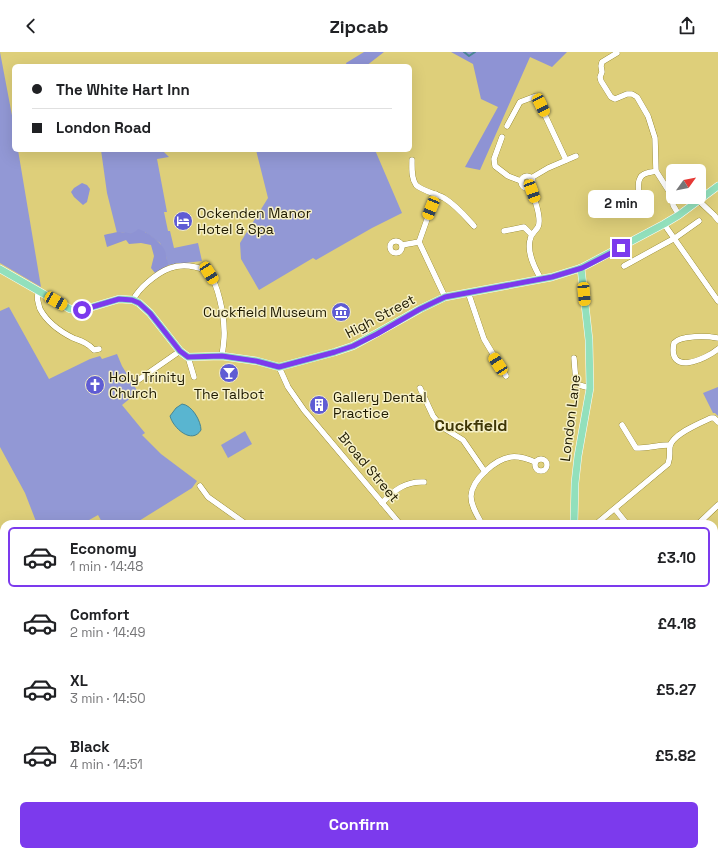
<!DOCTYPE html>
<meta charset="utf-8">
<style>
body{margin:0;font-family:"Space Grotesk",sans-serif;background:#f2f2f2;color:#202124;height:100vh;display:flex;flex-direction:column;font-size:15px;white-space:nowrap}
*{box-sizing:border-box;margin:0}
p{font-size:13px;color:#757577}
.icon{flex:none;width:22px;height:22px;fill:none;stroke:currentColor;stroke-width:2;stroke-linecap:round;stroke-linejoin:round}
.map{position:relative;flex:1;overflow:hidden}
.details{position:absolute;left:0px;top:468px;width:718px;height:336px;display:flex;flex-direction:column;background:#fff;border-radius:12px 12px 0 0;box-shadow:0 4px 16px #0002}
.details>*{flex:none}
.hud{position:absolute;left:12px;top:12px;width:400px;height:88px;border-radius:6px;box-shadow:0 4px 16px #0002;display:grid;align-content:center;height:88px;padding:0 20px;background:#fff}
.needle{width:26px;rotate:57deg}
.controls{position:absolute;left:666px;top:112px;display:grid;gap:8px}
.controls a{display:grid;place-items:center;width:40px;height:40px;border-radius:6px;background:#fff;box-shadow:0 4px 16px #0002;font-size:20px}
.end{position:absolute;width:18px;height:18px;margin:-9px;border:5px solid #7c3aed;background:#fff;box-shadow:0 0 0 2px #fff}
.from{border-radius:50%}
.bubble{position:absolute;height:28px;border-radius:6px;background:#fff;box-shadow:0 4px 16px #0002;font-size:13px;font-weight:700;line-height:28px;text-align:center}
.car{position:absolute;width:12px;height:24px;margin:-12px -6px;border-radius:5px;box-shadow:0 0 3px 1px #0007;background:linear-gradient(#f5c518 24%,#345 0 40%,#f5c518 0 76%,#345 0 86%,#f5c518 0)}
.hud b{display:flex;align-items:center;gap:14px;height:38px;font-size:15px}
.hud b+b{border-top:1px solid #e0e0e0}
.hud i{width:10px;height:10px;background:#202124}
ul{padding:7px 0 0;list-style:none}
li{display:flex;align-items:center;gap:12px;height:60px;margin:0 8px 6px;padding:0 12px;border:2px solid transparent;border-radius:6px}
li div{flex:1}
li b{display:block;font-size:15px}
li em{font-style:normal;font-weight:700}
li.active{border-color:#7c3aed}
li>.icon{width:36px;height:36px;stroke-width:1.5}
.cta{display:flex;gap:8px;margin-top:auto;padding:8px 20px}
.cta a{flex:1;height:46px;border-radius:6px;background:#7c3aed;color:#fff;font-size:16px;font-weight:700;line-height:46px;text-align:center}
header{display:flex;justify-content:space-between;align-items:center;height:52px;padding:0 20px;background:#fff;font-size:18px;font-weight:700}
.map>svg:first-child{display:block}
.green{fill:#9298d5}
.forest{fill:#8e93d4}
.water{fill:#59b5d0;stroke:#488692}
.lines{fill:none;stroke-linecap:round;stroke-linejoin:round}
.stream{stroke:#488692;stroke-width:2}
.minor-casing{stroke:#7b6c08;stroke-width:6}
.major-casing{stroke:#fff;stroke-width:8}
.minor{stroke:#fff;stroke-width:5.5}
.major{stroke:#92e0bc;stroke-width:7}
.route{stroke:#7c3aed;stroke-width:5}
.labels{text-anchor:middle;stroke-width:3;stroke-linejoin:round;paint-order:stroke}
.poi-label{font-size:14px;fill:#1f1a01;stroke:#f6f0c7;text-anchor:start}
.street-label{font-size:14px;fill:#1f1a01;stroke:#f6f0c7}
.quarter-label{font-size:16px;font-weight:bold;fill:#3e3606;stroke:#f6f0c7}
</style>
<header><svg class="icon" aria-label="back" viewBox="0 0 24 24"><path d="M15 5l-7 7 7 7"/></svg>Zipcab<svg class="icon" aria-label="share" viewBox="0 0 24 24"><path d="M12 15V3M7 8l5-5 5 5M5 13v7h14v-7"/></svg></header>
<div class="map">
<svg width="718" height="804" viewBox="0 0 718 804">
<rect width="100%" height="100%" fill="#decf7a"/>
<g class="green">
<polygon points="0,0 14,74 14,98 18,98 41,235 0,211"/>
<polygon points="101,98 162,98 169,105 157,107 167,160 164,160 168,179 170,179 174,196 198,191 202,209 169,213 167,211 166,204 160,191 145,180 129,182 121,180 117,181 107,141"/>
<polygon points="256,98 375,98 402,161 372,176 316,208 313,206 259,238 241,207 240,191 268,146"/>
<polygon points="9,255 49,327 90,307 100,304 102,307 117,302 122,314 138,340 122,353 145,381 142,383 161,402 197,429 192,436 134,472 103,472 98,463 82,472 37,472 25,441 0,395 0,259"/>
<polygon points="718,335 718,364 715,361 713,361 703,341"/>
<polygon points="245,379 252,392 228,406 221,393"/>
<polygon points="718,585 718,613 714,610 714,590"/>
</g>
<g class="forest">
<polygon points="364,0 384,0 366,14 347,14 346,11"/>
<polygon points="451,0 567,0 552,15 530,5 480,118 465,115 498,55 481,47 473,12"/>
<polygon points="82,131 87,133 90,137 87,150 83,153 74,145 71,140 74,136"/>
<path d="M 138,177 C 146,179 161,190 164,197 C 167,202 166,209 169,213 L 155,221 L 151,216 L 154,204 L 151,193 L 141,191 L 129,192 L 126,188 L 107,195 L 104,183 C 109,182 115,180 120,180 C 128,180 132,184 138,177 Z"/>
<polygon points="0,581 4,583 4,601 0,599"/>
<rect x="714" y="697" width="4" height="30"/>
<rect x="178" y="800" width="26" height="4"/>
</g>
<path class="water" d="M 182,352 C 192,353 201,369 201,378 C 192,393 173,376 170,364 L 176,356 Z"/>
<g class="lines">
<g class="stream">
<polyline points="464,0 469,4 475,0"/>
<polyline points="0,590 4,591"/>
<polyline points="714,650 718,654"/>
</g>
<g class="minor-casing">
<g id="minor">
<polyline points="617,1 602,10 601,14 602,20 600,25 601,29 611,45 615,47 627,42 632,42 637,45 648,64 655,86 656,119 672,144 673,153 679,163"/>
<polyline points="507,74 520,50 536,44 566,108"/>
<polyline points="502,85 494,107 495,114 508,124 521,129"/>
<path d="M 412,108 C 412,116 411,126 416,133 C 421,138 436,142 444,146 C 456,153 465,164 474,174"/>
<circle cx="527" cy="130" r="6"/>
<polyline points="531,126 548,116 576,104"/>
<path d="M 529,135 C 534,143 542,167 538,175 C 535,180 531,181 530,188 C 527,201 534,215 541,227"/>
<polyline points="436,142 419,190 445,245"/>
<polyline points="699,149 714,163 718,168"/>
<path d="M 631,160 C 634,158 636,157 638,154 C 642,144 632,125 647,121 C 650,120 653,120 656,119"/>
<polyline points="664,172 718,249"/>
<polyline points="504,179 524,175 531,182"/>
<circle cx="396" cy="195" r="6"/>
<polyline points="402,193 419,190"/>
<polyline points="624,214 675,186 699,169"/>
<path d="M 39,239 C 36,245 38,250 40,257 C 47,270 59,279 73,286 C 81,289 88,291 94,298 L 99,297"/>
<polyline points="468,240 484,287 506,324"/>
<path d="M 133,248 C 137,240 141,236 148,230 C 163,217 176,211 195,215 C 200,216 206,218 209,222 C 218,231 224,264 224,277 C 225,286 223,295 222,304"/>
<path d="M 718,286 C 707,284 681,283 674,291 C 667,324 705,308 718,297"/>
<polyline points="188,305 194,325"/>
<polyline points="574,306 576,330 579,333 590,336"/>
<polyline points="279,315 288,335 304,358 400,472"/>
<polyline points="134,331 180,299"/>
<polyline points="420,336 433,364 442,375 463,388 485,420"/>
<path d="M 622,373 L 636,396 C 648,396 659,393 670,393"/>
<circle cx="541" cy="413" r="6"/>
<polyline points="200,434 208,445 246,472"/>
<path d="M 382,451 C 394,438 406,429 424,430"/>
<polyline points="615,457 627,472"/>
<path d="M 482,472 C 477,463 471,454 471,444 C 472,427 496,407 511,405 C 520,404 528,407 535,410"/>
<path d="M 596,472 L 668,412 C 671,404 669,401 670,394 C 673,382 700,371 711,366 L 714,366 L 718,370"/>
<polyline points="698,472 718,453"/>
<polyline points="714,666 718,666"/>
<polyline points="627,800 627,804"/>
</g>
</g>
<g class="major-casing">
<g id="major">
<polyline points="0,217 70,257 82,258 119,247 133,248 139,251 150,261 180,299 188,305 222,304 257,309 279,315 335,300 353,294 377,281 420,257 445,245 552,225 581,216 664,172 679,163 718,134"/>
<polyline points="574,472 575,431 578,404 590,336 589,288 581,216"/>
<polyline points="568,800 568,804"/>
</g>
</g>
<use href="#minor" class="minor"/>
<use href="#major" class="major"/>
</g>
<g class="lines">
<polyline class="route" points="82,258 119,247 132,248 139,251 150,261 180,299 188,305 222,304 256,309 279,315 335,300 353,294 377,282 420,257 445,245 552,225 582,216 621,196"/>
</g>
<defs>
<g id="hotel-disc" transform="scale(1)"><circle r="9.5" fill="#5f5cd4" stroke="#f6f0c7"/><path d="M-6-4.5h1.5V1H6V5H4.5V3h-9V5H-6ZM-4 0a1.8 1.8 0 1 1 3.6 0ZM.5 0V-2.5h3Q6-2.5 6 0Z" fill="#fff"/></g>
<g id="museum-disc" transform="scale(1)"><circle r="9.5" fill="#5f5cd4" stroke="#f6f0c7"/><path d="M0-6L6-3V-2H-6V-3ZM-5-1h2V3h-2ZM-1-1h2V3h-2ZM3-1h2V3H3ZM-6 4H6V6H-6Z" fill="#fff"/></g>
<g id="bar-disc" transform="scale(1)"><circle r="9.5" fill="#5f5cd4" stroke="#f6f0c7"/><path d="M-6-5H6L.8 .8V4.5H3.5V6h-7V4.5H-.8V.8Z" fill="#fff"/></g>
<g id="church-disc" transform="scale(1)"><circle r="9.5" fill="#5f5cd4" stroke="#f6f0c7"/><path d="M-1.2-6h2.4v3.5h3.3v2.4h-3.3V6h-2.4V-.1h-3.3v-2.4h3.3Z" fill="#fff"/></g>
<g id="building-disc" transform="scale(1)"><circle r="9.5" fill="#5f5cd4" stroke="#f6f0c7"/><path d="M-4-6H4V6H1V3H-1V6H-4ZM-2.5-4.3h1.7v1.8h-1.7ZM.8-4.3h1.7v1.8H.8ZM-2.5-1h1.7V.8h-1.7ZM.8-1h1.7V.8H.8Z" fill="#fff"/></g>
</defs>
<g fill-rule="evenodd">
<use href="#hotel-disc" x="183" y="169"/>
<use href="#museum-disc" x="341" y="260"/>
<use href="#bar-disc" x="229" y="321"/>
<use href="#church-disc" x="95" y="333"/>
<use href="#building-disc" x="319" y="353"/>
</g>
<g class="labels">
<g class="poi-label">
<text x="197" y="166">Ockenden Manor<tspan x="197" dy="16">Hotel &amp; Spa</tspan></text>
<text x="327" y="265" text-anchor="end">Cuckfield Museum</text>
<text x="109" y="330">Holy Trinity<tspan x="109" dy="16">Church</tspan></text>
<text x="229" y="347" text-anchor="middle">The Talbot</text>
<text x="333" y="350">Gallery Dental<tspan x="333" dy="16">Practice</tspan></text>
</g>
<g class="street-label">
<text transform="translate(380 264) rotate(-28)" y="5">High Street</text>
<text transform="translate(570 366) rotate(-83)" y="5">London Lane</text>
<text transform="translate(369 415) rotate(50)" y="5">Broad Street</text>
</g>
<g class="quarter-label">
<text x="471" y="379">Cuckfield</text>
</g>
</g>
</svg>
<div class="controls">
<a><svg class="needle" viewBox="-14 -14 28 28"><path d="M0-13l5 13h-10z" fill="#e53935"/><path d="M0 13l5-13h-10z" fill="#757577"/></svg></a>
</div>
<i class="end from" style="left:82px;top:258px"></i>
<i class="end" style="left:621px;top:196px"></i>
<div class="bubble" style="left:588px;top:138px;width:66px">2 min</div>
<i class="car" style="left:541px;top:53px;rotate:154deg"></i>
<i class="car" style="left:532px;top:139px;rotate:160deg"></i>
<i class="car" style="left:431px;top:156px;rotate:202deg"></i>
<i class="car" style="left:209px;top:221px;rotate:147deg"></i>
<i class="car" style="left:584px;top:242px;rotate:175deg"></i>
<i class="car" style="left:56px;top:249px;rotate:120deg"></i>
<i class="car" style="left:498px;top:312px;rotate:327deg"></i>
<div class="hud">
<b><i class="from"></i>The White Hart Inn</b>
<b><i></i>London Road</b>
</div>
<section class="details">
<ul>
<li class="active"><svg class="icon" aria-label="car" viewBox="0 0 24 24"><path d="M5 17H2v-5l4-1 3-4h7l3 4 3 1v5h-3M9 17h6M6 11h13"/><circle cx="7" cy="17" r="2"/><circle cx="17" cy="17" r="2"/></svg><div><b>Economy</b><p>1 min · 14:48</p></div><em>£3.10</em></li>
<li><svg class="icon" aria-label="car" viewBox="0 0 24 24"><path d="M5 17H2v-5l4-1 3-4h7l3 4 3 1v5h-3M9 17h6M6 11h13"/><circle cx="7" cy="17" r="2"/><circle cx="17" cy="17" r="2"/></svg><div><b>Comfort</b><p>2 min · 14:49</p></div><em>£4.18</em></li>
<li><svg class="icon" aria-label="car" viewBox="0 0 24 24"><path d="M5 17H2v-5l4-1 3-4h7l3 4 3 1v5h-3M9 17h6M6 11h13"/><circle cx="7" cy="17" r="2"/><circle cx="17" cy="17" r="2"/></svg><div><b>XL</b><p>3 min · 14:50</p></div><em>£5.27</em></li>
<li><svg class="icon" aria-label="car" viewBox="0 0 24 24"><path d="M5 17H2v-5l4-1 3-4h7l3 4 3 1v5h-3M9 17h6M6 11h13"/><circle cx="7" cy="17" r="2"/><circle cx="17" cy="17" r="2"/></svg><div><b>Black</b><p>4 min · 14:51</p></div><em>£5.82</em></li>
</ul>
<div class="cta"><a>Confirm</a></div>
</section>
</div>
